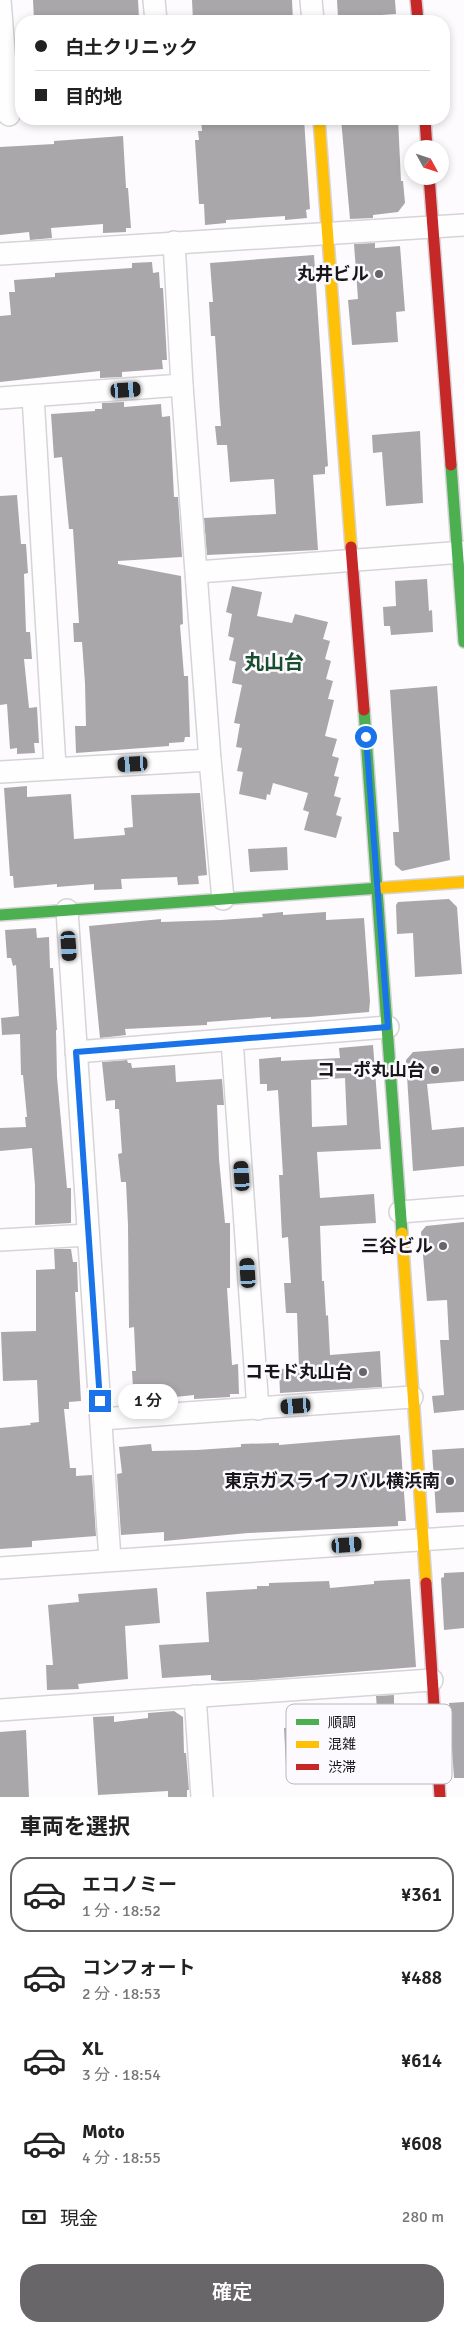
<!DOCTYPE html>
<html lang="ja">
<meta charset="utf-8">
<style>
body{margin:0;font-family:Signika,"Noto Sans JP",sans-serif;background:#f2f2f2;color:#222;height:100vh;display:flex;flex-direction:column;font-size:19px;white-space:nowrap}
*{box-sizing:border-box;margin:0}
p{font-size:16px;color:#767676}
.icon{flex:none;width:28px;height:28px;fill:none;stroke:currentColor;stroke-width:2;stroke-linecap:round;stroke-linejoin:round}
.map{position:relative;height:1797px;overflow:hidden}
.drawer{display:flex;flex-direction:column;background:#fff;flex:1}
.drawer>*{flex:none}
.top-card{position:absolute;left:15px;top:15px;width:435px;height:110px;border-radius:20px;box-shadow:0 2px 8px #0003;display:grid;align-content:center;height:110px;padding:0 20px;background:#fff}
.needle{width:32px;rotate:130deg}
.tools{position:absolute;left:404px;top:140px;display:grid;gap:10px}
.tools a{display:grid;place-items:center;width:45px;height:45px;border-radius:50%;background:#fff;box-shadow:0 2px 8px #0003;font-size:25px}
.end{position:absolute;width:22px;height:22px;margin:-11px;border:6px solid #1a73e8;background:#fff;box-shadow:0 0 0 2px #fff}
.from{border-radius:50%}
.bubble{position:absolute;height:35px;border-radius:18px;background:#fff;box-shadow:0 2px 8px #0003;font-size:16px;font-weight:600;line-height:35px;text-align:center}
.car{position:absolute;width:15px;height:30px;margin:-15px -8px;border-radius:6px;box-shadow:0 0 4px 1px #0007;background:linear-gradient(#222 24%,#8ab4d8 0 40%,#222 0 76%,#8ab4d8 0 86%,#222 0)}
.top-card b{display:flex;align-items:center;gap:18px;height:48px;font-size:19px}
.top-card b+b{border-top:1px solid #e0e0e0}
.top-card i{width:12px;height:12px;background:#222}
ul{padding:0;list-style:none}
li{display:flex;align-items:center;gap:15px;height:75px;margin:0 10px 8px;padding:0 10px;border:2px solid transparent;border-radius:20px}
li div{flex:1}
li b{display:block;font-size:19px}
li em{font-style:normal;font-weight:600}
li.current{border-color:#69666a}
li>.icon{width:45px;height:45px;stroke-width:1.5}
h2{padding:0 20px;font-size:22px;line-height:60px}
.pay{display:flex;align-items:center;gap:12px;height:55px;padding:0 20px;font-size:19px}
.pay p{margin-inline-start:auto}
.primary-button{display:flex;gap:10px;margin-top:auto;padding:10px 20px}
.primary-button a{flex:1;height:58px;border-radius:20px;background:#69666a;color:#fff;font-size:20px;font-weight:600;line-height:58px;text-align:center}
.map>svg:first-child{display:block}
.building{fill:#a9a7aa;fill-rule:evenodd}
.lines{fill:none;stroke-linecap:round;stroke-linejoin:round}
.street-casing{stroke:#d6d4d8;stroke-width:24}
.fast-casing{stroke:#d6d4d8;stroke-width:14}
.slow-casing{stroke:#d6d4d8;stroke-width:14}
.jam-casing{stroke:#d6d4d8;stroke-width:14}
.street{stroke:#fffeff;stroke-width:21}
.fast{stroke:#4caf50;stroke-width:11}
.slow{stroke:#ffc107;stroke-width:11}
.jam{stroke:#c62828;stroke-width:11}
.route{stroke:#1a73e8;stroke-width:6}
.poi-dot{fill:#69666a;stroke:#fdfaff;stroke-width:2}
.labels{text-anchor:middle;stroke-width:5;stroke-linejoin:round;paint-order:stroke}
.poi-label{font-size:18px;font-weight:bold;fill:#19161a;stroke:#fdfaff;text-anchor:end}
.quarter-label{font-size:20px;font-weight:bold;fill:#184e2e;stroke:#fdfaff}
.key{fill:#fdfaff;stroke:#b9b6ba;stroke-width:1}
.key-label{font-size:14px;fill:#19161a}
</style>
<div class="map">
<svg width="464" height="1797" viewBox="0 0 464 1797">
<rect width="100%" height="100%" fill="#fdfbfe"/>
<g class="building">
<polygon points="33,0 138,0 139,18 124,19 124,21 34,21"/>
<polygon points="192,0 292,0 293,21 193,21"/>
<polygon points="337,0 395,0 396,14 338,18"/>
<polygon points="201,119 304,119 310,209 306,210 307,218 285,220 285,216 226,220 226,223 205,225 204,204 199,204 195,140 199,140 198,131 202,131"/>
<polygon points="341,119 398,119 401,181 403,181 405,203 398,212 373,215 373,218 350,219"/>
<polygon points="123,136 126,188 128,188 131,228 126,228 126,232 103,233 103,224 51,228 52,238 30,240 29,232 0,235 0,147 54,144 54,141"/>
<polygon points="375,243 375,248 400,246 405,311 396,312 398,342 352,345 348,300 358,299 354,244"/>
<polygon points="314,255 328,466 325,467 325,474 313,475 318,550 207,555 204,518 276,514 274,479 230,482 227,445 217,445 215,426 221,426 220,414 215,336 211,336 209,302 213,302 210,263"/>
<polygon points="152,262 153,273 159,272 160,288 163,288 167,360 162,360 163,369 122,372 122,377 100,378 100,371 0,382 0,316 11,315 9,292 15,292 14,280 55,277 55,273 132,268 132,263"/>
<polygon points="124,402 124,407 161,404 162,417 170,416 174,497 178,497 182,557 118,561 118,564 181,576 183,624 180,625 184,676 188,676 190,737 185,737 184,742 169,743 169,746 76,753 75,726 86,726 85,683 82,642 74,642 73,623 79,623 73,529 69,529 62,457 54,458 51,414 95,411 95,409 102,409 102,403"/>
<polygon points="420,431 423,503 386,506 382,452 373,453 372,435"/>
<polygon points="17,495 21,544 26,544 28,573 24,574 26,632 30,632 32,659 24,659 29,708 37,707 39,743 34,743 35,753 17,754 17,748 10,749 7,704 0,705 0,496"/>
<polygon points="427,579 429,611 432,610 433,632 391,635 390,626 384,626 383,607 396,606 395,581"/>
<polygon points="232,586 262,592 257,616 292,623 295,614 328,622 323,639 330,641 325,659 331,661 326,679 333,681 328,699 334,700 325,736 337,739 332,756 339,758 334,776 339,777 334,796 341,798 336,815 342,817 336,838 304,830 309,812 303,810 308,793 273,783 270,795 267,794 266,800 239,794 243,772 237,771 242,748 236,747 240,724 234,723 242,685 232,683 236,662 229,660 234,638 228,636 232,614 226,612"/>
<polygon points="437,686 450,860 402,871 395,865 393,832 399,832 390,690"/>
<polygon points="27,786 27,797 71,794 74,839 125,835 124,828 133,827 131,795 200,793 207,875 198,876 199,884 178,885 177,877 121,879 122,889 94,890 94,884 57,887 57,884 14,888 13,876 10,876 4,788"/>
<polygon points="287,847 288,870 250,872 248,849"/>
<polygon points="449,899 457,907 462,974 415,977 413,933 397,934 396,905 398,902"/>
<polygon points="283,912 283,915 326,912 326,920 364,918 370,1001 369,1012 309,1017 271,1019 271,1017 207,1022 207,1025 125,1029 126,1035 100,1038 89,926 161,919 161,922 221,920 263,917 262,914"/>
<polygon points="36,928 37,938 49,937 50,968 53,968 57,1030 56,1030 57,1077 67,1188 71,1188 71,1223 35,1225 35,1186 32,1148 0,1151 0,1128 26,1127 25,1117 27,1117 23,1075 21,1075 20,1034 2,1035 1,1018 19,1016 16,965 13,966 11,958 7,958 5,930"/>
<path d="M 373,1045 L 381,1149 L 317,1152 L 320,1198 L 374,1194 L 376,1223 L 320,1226 L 322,1281 L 324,1281 L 326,1316 L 328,1315 L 330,1355 L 380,1351 L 382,1387 L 280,1393 L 279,1369 L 299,1368 L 297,1313 L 286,1313 L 284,1283 L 291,1283 L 288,1237 L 282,1238 L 279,1175 L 283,1175 L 278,1090 L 267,1091 L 267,1084 L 260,1084 L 259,1059 L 281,1057 L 281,1061 L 340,1058 L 339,1048 ZM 345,1078 L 347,1125 L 312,1127 L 311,1080 Z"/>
<polygon points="464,1048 464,1081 427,1084 432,1130 464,1127 464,1166 413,1171 406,1060 413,1052"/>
<polygon points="127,1060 128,1063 131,1063 132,1068 175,1065 176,1082 222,1079 224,1105 217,1105 219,1159 225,1223 230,1223 230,1288 227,1288 232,1365 238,1364 239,1394 230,1394 230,1397 194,1399 194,1395 156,1399 156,1403 134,1404 132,1371 136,1371 134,1327 129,1328 128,1225 126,1182 121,1182 118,1154 122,1153 119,1109 115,1109 115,1100 106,1101 102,1062"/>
<polygon points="464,1222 464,1410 434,1413 432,1396 444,1395 440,1340 449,1340 447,1300 427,1301 421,1232 426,1226"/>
<polygon points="54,1249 71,1249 73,1262 77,1262 78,1292 75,1292 81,1401 69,1402 69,1409 64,1409 70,1468 76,1468 76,1476 92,1475 96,1536 32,1541 32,1547 0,1549 0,1428 31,1425 30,1423 39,1422 37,1380 3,1381 1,1332 36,1331 36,1270 55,1269"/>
<polygon points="400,1435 406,1521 398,1521 398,1526 248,1533 164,1541 164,1532 121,1535 117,1474 122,1473 119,1447 151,1444 152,1451 197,1450 241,1447 241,1444 279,1443 279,1445"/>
<polygon points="464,1448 464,1512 436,1513 432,1450"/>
<polygon points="464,1572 464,1628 444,1630 441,1578 444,1577 444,1573"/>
<polygon points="410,1579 416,1667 253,1680 221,1681 211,1680 211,1675 162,1678 159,1645 209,1642 206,1592 257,1589 257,1586 269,1586 269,1583 329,1581 330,1588 374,1584 374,1581"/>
<polygon points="157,1588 160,1623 125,1626 128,1679 78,1684 79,1689 47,1690 46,1665 53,1665 48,1605 79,1602 78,1594"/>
<polygon points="394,1695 394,1706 418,1705 420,1726 412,1726 412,1734 332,1740 330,1716 337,1716 336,1711 377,1709 376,1696"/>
<polygon points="464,1702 464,1778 454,1778 449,1703"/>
<polygon points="174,1711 183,1717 184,1753 186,1753 189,1790 187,1790 187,1797 168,1797 168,1791 98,1795 93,1717 114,1716 114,1722 148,1718 148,1713"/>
<polygon points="322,1726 325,1764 286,1766 284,1728"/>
<polygon points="26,1730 29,1797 0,1797 0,1732"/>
</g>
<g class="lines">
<g class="street-casing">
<g id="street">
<polyline points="0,0 9,115"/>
<polyline points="154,0 156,21"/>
<polyline points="311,0 313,21"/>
<polyline points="174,242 182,385 210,760 223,899"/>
<polyline points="0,254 464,225"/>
<polyline points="33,396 55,767"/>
<polyline points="0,398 182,385"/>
<polyline points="198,572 464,552"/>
<polyline points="0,772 210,760"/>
<polyline points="67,910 110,1560"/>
<polyline points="232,1040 258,1409"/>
<polyline points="76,1052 388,1027"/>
<polyline points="400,1212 464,1207"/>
<polyline points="0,1240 88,1235"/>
<polyline points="101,1419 412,1397"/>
<polyline points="0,1568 464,1537"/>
<polyline points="195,1696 202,1797"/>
<polyline points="0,1710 432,1680"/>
</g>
</g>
<g class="fast-casing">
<g id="fast">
<polyline points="451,465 464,642"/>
<polyline points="364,710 402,1233"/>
<polyline points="0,915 380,888"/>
</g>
</g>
<g class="slow-casing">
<g id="slow">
<polyline points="319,119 351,547"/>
<polyline points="380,888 464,882"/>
<polyline points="402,1233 426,1583"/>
</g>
</g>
<g class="jam-casing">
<g id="jam">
<polyline points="416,0 418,21"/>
<polyline points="425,119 427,149"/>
<polyline points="429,176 451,465"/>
<polyline points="351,547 364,710"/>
<polyline points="426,1583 440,1797"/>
</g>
</g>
<use href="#street" class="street"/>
<use href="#fast" class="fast"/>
<use href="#slow" class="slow"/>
<use href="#jam" class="jam"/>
</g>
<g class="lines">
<polyline class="route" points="100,1401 76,1052 388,1027 366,737"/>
</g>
<g class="poi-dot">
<circle cx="379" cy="274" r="5"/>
<circle cx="435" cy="1070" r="5"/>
<circle cx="443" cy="1246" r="5"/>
<circle cx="363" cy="1372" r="5"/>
<circle cx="450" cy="1481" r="5"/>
</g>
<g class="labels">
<g class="poi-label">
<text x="369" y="280">丸井ビル</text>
<text x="425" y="1076">コーポ丸山台</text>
<text x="433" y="1252">三谷ビル</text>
<text x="353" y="1378">コモド丸山台</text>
<text x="440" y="1487">東京ガスライフバル横浜南</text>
</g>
<g class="quarter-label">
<text x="274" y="669">丸山台</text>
</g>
</g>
<rect x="286" y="1704" width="166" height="80" rx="8" class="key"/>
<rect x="296" y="1719" width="23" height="6" fill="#4caf50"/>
<rect x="296" y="1741" width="23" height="7" fill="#ffc107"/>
<rect x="296" y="1764" width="23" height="6" fill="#c62828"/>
<g class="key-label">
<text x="328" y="1727">順調</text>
<text x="328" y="1749">混雑</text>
<text x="328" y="1772">渋滞</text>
</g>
</svg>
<div class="tools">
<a><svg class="needle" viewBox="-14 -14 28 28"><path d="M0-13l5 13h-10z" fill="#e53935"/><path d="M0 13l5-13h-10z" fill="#767676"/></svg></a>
</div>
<i class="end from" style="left:366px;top:737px"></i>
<i class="end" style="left:100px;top:1401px"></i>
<div class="bubble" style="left:118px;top:1384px;width:60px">1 分</div>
<i class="car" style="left:126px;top:390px;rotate:86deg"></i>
<i class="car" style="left:133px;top:764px;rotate:267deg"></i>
<i class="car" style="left:69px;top:946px;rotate:176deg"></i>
<i class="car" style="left:242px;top:1176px;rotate:356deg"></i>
<i class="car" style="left:248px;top:1273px;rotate:356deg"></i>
<i class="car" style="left:296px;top:1406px;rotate:266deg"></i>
<i class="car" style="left:347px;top:1545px;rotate:86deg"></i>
<div class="top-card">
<b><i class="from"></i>白土クリニック</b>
<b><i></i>目的地</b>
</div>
</div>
<section class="drawer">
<h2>車両を選択</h2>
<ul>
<li class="current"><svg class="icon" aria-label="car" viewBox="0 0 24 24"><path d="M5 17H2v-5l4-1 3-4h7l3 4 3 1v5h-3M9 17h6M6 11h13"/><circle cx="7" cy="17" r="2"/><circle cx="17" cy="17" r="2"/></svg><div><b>エコノミー</b><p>1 分 · 18:52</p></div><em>¥361</em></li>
<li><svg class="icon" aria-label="car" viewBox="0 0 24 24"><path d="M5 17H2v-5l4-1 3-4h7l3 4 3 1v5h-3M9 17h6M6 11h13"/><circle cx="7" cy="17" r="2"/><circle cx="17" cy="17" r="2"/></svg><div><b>コンフォート</b><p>2 分 · 18:53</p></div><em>¥488</em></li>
<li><svg class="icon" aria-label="car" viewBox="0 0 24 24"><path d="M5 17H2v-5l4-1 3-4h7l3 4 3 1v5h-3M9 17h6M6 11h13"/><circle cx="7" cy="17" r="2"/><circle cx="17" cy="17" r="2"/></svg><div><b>XL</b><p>3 分 · 18:54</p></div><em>¥614</em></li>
<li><svg class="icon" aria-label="car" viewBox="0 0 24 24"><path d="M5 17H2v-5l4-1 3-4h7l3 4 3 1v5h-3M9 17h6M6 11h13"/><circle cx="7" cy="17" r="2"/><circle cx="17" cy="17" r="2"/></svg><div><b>Moto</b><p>4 分 · 18:55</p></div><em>¥608</em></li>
</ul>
<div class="pay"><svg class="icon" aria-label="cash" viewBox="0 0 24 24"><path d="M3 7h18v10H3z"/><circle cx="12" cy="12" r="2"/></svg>現金<p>280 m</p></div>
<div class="primary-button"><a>確定</a></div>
</section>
